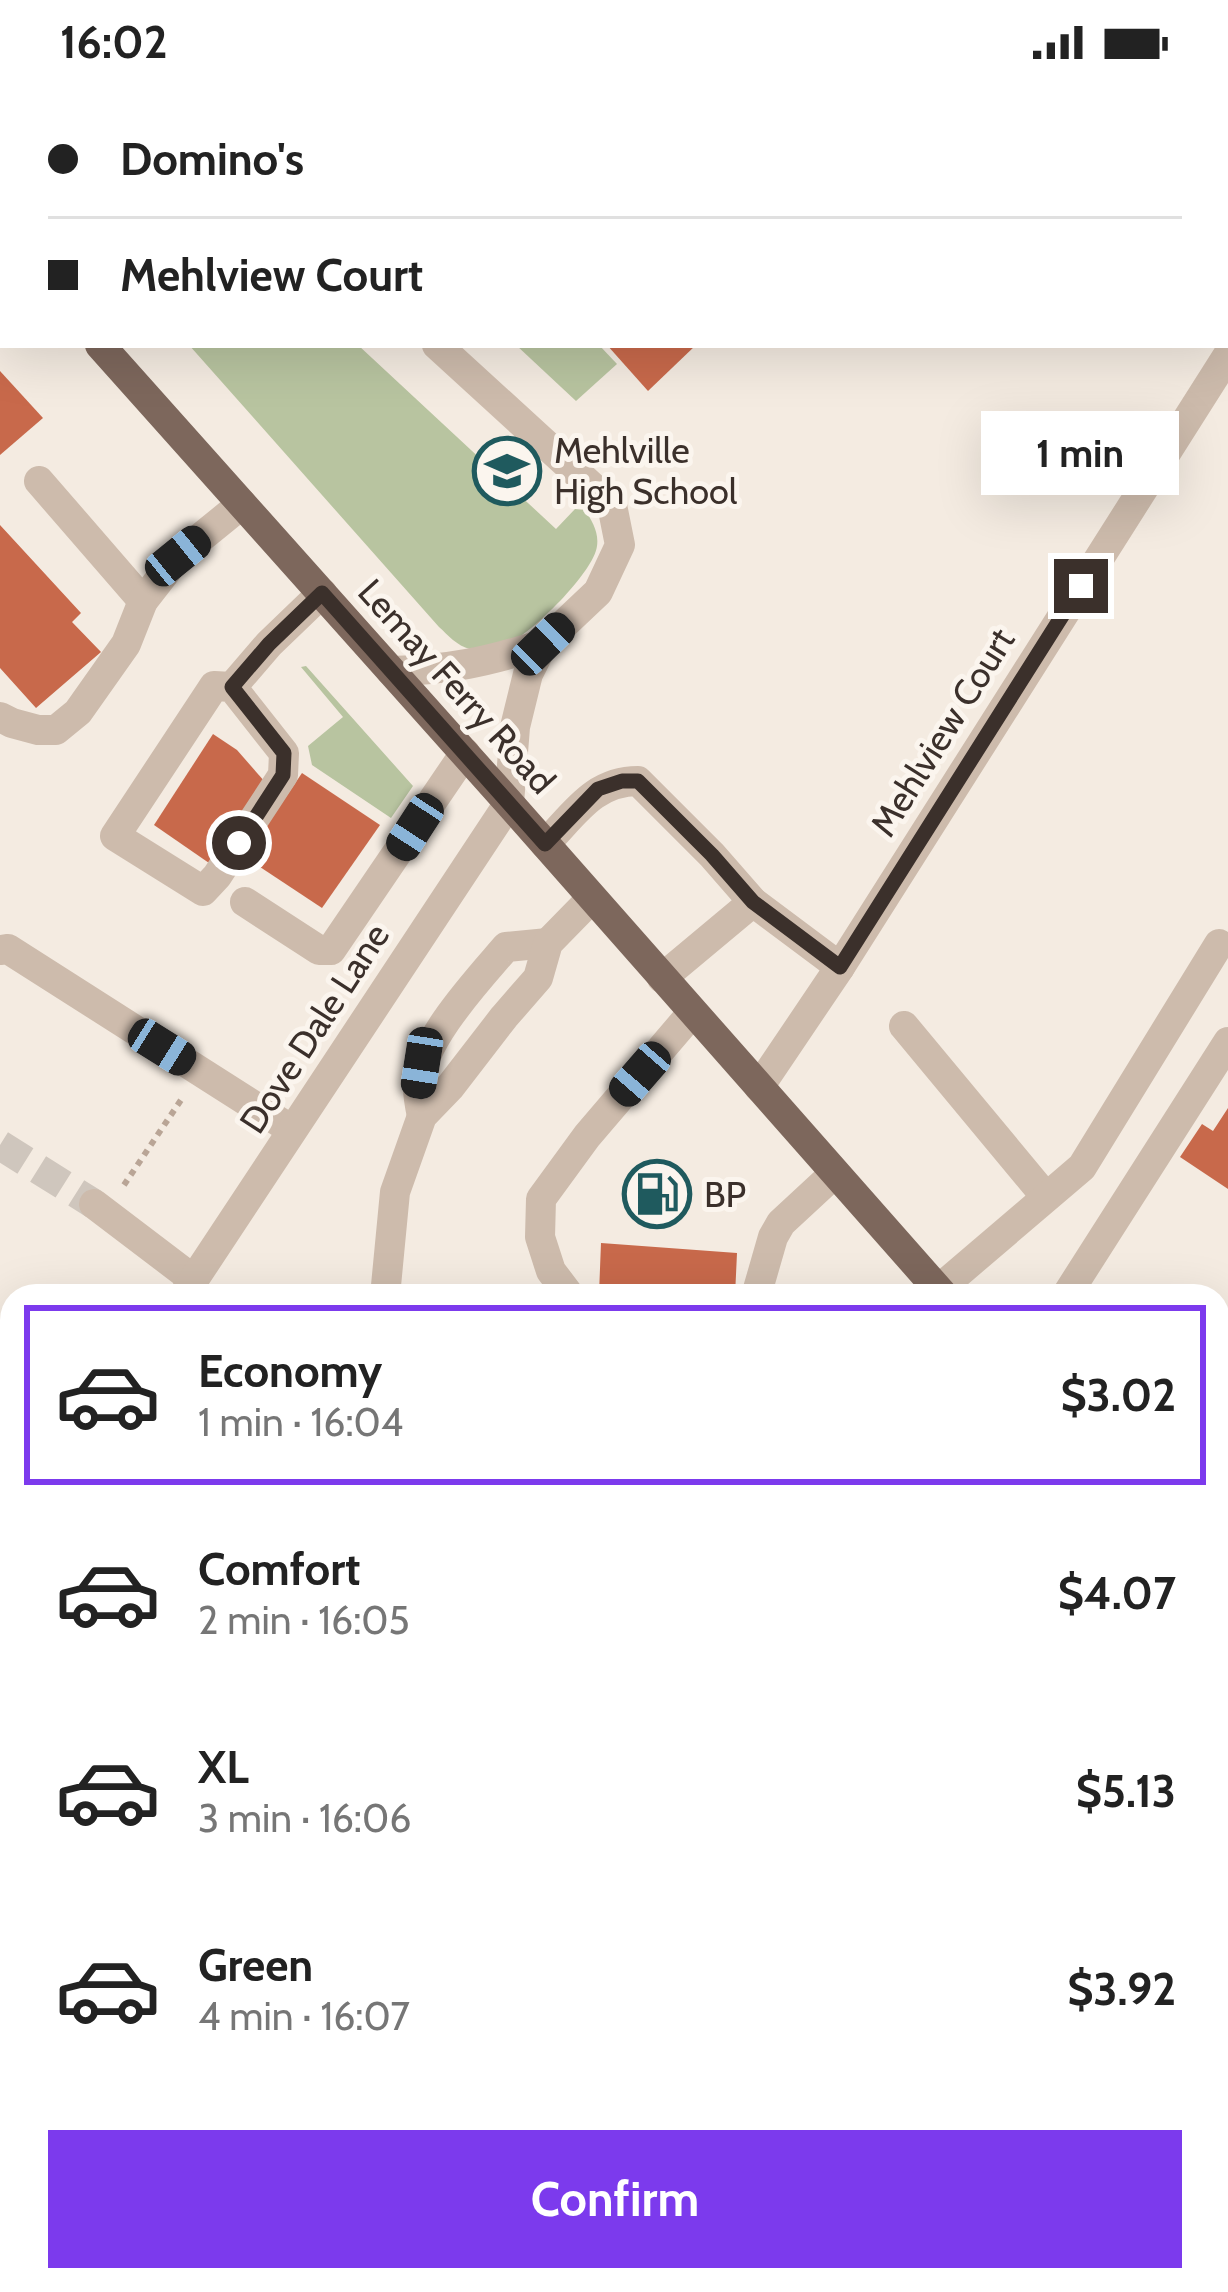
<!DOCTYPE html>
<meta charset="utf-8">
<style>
body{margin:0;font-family:Cabin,sans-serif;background:#f2f2f2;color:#222;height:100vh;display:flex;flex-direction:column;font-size:45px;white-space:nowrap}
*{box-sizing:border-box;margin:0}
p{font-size:39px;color:#767676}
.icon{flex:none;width:66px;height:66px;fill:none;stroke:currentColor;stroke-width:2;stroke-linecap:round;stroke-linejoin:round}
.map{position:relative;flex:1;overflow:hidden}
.details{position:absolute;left:0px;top:1200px;width:1230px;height:1008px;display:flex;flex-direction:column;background:#fff;border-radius:36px 36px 0 0;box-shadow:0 12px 48px #0002}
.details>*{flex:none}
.guide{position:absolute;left:0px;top:0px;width:1230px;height:264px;box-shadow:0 12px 48px #0002;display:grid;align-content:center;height:264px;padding:0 48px;background:#fff}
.end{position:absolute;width:54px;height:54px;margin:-27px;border:15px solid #3b302b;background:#fff;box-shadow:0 0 0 6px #fff}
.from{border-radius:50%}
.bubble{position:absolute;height:84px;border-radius:0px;background:#fff;box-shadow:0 12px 48px #0002;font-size:39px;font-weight:700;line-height:84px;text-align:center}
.car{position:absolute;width:36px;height:72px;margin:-36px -18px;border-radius:15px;box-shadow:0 0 9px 3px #0007;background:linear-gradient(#222 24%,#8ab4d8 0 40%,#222 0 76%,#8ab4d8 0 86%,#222 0)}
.guide b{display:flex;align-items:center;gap:42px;height:114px;font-size:45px}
.guide b+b{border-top:3px solid #e0e0e0}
.guide i{width:30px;height:30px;background:#222}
ul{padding:21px 0 0;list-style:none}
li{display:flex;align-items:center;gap:36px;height:180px;margin:0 24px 18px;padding:0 24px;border:6px solid transparent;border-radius:0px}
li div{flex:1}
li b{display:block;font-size:45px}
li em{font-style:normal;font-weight:700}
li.on{border-color:#7c3aed}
li>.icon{width:108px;height:108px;stroke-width:1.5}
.button{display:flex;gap:24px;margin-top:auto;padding:24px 48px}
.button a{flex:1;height:138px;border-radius:0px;background:#7c3aed;color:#fff;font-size:48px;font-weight:700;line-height:138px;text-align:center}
.status{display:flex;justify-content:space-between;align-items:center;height:84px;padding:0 60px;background:#fff;direction:ltr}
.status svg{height:33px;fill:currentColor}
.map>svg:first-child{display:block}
.green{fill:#b8c4a0}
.building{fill:#c8694b}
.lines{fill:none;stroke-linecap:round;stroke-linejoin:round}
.minor-tunnel{stroke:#cfc6bd;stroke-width:30;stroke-dasharray:30 15;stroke-linecap:butt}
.path{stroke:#b9a596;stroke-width:6;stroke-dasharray:6 6;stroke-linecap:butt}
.minor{stroke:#cdbbac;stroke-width:30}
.major{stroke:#7d675c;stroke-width:30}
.route{stroke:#3b302b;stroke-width:15}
.labels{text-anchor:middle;stroke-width:10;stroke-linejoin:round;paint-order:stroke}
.poi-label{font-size:36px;fill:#3b302b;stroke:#fbf5ee;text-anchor:start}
.street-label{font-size:36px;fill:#3b302b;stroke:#fbf5ee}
</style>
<div class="status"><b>16:02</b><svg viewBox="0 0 49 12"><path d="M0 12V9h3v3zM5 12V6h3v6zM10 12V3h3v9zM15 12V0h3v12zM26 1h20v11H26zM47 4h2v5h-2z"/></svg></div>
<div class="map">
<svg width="1228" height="2208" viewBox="0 0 1228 2208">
<rect width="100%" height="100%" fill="#f4ebe1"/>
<g class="green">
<path d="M 189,261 L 358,261 L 556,445 L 575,425 L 585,426 C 592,437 599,448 597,462 C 594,488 532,549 508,560 C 497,564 481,567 470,565 C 457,562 448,551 439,543 Z"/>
<polygon points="516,261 599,261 617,280 576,317"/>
<polygon points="306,582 413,702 391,734 312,681 308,662 343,633 301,583"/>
</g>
<g class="building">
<polygon points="607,261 696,261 648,307"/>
<polygon points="0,287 43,334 0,371"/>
<polygon points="0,441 81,529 72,538 101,568 36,624 0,584"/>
<polygon points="213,650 237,666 265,698 209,779 154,741"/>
<polygon points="302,689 380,741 322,824 245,773"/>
<polygon points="1228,1024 1228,1105 1180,1073 1202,1040 1213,1047"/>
<polygon points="601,1159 737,1169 735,1212 603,1212 603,1210 599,1210"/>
<polygon points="7,1630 12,1632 12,1773 0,1766 0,1644"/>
<polygon points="0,1847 12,1852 12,1861 0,1891"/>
<polygon points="13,2196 106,2196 101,2208 13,2208 9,2206"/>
<polygon points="507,2196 619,2196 621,2208 509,2208"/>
<polygon points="787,2196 874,2196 876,2208 789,2208"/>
</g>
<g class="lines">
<polyline class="minor-tunnel" points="0,1061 94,1120"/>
<polyline class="path" points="124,1101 183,1013"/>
<g class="minor">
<polyline points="150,0 153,3"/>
<polyline points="467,3 470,0"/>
<polyline points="39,397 143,517"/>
<path d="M 391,587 C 449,586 487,578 543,560"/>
<polyline points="232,603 284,669 283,691 217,792 203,807 115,752 214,602 232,603 269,560 322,509"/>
<polyline points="0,633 12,639 38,646 56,646 78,628 126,560 143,517 178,472 242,420"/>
<path d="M 545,760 C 574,731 593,697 638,697 L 712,771 L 753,818"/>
<polyline points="245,818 319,866 331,866 465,669"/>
<polyline points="0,866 8,865 292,1046"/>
<polyline points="662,894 753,818 840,883"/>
<polyline points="904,942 1046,1113"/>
<polyline points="759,1003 840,883 1228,271"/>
<path d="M 422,1032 C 420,1023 418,1012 418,1003 C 420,957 477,897 506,863 L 548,859"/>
<polyline points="94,1120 194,1196"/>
<polyline points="938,1206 1082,1083 1219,860"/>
<polyline points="183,1212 509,719 515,643 528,590 543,560 598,508 620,461 612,421 437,261"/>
<polyline points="385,1212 395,1108 422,1032 450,1003 504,933 538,894 548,859 592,814"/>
<polyline points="570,1212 551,1187 540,1153 541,1115 587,1052 692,929"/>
<polyline points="756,1212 773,1153 781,1139 835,1089"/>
<polyline points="1066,1212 1228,958"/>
<polyline points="1218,1356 1228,1348"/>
<polyline points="1218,1708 1228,1717"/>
<polyline points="1218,1875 1228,1863"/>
<polyline points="0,2068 12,2039"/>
<polyline points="1218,2153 1228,2161"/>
<polyline points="701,2196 703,2208"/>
<polyline points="1143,2208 1151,2196"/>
</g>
<g class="major">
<polyline points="0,148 3,152"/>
<polyline points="100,261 509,719 944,1212"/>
<polyline points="1218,1520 1228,1531"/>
</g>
</g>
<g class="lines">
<polyline class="route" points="239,759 283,691 284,669 232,603 269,560 322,509 545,760 598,705 622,697 638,697 712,771 753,818 840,883 1081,502"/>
</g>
<defs>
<g id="school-ring" transform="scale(3.45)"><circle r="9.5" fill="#fbf5ee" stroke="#1f5a5e" stroke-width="1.5"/><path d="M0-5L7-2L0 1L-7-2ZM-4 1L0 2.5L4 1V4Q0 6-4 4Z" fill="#1f5a5e"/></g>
<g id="fuel-ring" transform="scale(3.45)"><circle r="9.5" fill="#fbf5ee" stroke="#1f5a5e" stroke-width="1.5"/><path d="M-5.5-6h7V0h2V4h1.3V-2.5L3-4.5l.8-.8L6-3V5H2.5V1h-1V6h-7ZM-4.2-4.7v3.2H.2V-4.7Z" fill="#1f5a5e"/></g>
</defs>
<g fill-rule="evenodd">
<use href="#school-ring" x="507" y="387"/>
<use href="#fuel-ring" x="657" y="1110"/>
</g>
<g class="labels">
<g class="poi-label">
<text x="554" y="379">Mehlville<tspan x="554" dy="41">High School</tspan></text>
<text x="704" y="1123">BP</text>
</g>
<g class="street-label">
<text transform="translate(457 602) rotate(48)" y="13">Lemay Ferry Road</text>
<text transform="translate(942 648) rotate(-58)" y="13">Mehlview Court</text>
<text transform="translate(314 944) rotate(-57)" y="13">Dove Dale Lane</text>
</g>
</g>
</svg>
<i class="end from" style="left:239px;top:759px"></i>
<i class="end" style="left:1081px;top:502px"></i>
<div class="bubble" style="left:981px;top:327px;width:198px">1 min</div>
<i class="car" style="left:178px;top:472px;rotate:51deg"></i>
<i class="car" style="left:543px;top:560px;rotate:46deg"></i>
<i class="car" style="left:415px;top:743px;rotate:213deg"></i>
<i class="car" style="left:162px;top:963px;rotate:122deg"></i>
<i class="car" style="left:422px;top:979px;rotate:189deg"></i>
<i class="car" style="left:640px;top:990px;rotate:221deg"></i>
<div class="guide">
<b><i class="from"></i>Domino's</b>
<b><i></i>Mehlview Court</b>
</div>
<section class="details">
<ul>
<li class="on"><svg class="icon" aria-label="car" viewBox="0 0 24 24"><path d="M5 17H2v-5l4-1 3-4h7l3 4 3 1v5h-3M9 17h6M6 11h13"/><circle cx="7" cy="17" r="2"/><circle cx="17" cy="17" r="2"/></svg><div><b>Economy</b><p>1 min · 16:04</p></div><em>$3.02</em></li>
<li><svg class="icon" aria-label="car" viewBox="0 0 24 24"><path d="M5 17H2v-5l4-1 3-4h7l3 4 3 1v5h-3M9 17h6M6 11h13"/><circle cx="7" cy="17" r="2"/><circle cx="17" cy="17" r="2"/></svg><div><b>Comfort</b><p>2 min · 16:05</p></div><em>$4.07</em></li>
<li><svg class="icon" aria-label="car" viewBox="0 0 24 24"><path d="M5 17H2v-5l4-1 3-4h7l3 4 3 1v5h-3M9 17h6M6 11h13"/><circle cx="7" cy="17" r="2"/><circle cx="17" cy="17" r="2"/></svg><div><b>XL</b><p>3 min · 16:06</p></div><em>$5.13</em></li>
<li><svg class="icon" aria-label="car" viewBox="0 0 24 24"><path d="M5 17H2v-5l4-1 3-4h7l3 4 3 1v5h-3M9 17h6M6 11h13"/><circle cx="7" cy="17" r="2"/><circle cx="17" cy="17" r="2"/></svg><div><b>Green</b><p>4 min · 16:07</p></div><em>$3.92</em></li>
</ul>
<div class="button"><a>Confirm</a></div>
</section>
</div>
